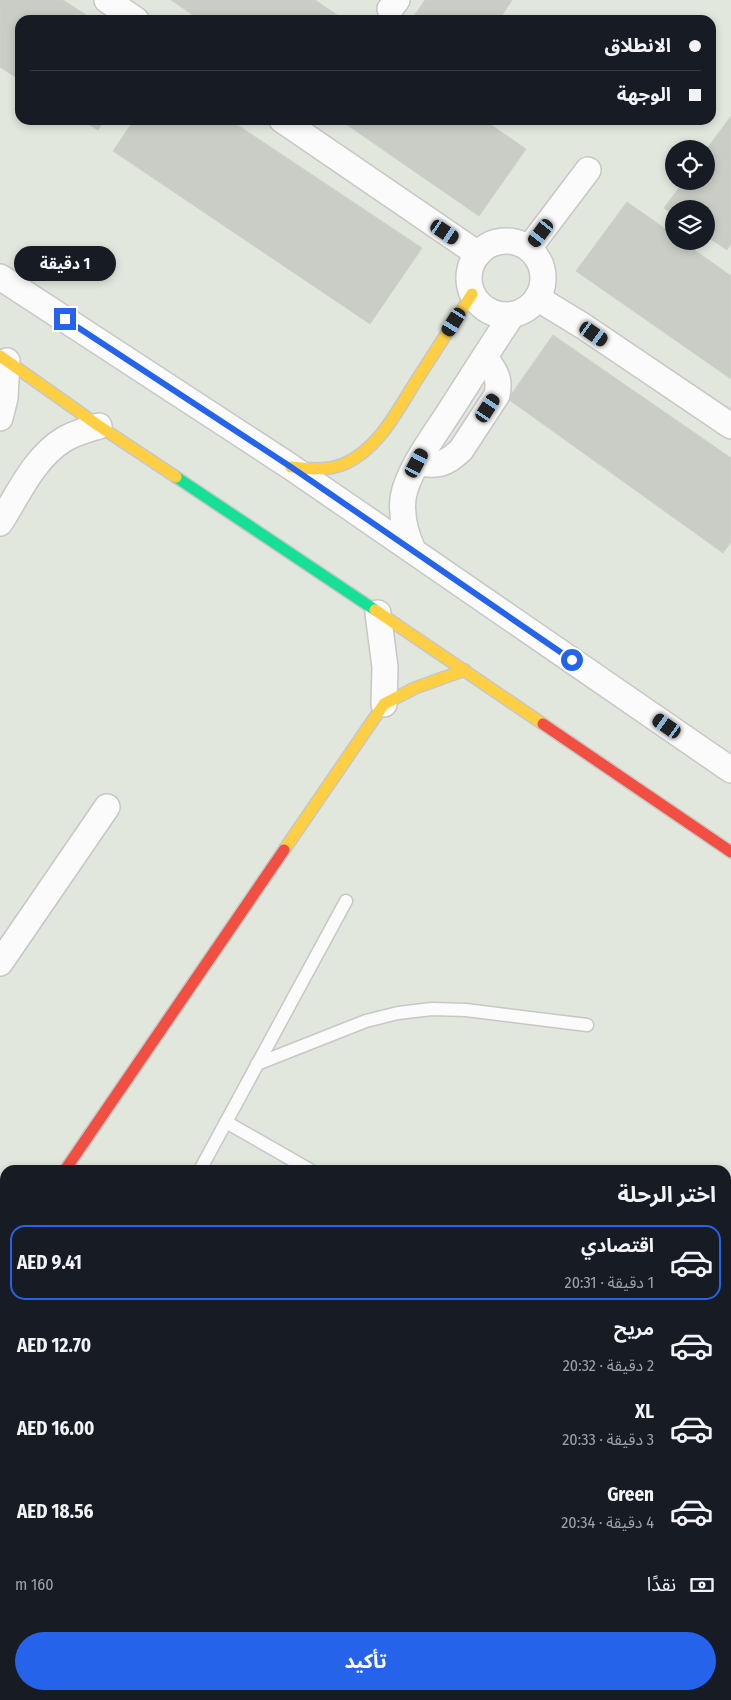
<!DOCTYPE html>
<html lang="ar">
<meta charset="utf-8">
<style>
body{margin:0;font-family:"Fira Sans Condensed","Noto Sans Arabic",sans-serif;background:#242831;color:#f1f3f6;direction:rtl;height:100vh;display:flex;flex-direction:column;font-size:19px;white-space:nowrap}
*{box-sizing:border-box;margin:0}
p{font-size:16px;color:#9ea1a6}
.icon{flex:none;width:28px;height:28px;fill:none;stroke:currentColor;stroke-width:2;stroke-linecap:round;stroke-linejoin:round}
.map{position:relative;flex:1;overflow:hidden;direction:ltr}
.side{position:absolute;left:0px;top:1165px;width:731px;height:535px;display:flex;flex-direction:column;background:#171b24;border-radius:15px 15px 0 0;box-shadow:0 2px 8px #0003;direction:rtl}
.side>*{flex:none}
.guide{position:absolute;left:15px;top:15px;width:701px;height:110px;border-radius:15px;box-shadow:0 2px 8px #0003;direction:rtl;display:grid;align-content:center;height:110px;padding:0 15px;background:#171b24}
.tools{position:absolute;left:665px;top:140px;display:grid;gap:10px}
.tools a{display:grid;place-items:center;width:50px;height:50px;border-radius:50%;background:#171b24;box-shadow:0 2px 8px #0003;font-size:25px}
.end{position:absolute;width:22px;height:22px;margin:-11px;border:6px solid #2563eb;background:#fff;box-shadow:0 0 0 2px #fff}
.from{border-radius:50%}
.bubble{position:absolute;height:35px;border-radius:18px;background:#171b24;box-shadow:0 2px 8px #0003;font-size:16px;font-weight:700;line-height:35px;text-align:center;direction:rtl}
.car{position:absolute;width:15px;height:30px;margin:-15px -8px;border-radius:6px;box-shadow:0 0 4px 1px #0007;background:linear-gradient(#222 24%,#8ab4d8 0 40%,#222 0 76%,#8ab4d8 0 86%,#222 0)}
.guide b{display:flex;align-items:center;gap:18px;height:48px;font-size:19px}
.guide b+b{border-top:1px solid #363941}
.guide i{width:12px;height:12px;background:#f1f3f6}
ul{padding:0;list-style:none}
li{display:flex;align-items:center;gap:15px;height:75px;margin:0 10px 8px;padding:0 5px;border:2px solid transparent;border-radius:15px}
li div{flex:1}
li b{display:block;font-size:19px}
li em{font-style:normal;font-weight:700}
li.selected{border-color:#2563eb}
li>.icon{width:45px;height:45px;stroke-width:1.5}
h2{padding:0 15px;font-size:22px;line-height:60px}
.pay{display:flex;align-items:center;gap:12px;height:55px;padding:0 15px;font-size:19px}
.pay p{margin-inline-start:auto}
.action{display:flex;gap:10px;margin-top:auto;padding:10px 15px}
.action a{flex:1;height:58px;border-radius:30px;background:#2563eb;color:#fff;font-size:20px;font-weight:700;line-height:58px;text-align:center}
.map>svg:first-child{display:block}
.building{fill:#c9cdc6;stroke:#ccd2c8}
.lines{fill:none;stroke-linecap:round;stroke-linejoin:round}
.lane-casing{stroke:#c7c7c6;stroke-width:15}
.street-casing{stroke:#c7c7c6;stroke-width:28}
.fast-casing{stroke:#c7c7c6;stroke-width:14}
.slow-casing{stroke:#c7c7c6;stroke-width:14}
.jam-casing{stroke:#c7c7c6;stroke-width:14}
.lane{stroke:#fafbfa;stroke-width:12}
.street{stroke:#fafbfa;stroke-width:25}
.fast{stroke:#16e098;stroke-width:11}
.slow{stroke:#ffcf43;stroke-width:11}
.jam{stroke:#f24e42;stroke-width:11}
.route{stroke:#2563eb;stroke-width:6}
</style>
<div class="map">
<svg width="731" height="1700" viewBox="0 0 731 1700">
<rect width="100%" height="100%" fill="#e1e7dc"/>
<g class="building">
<polygon points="0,0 63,0 94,20 20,20 20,80 0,67"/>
<polygon points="171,0 315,0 340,17 338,20 200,20"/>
<polygon points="425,0 512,0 499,20 419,20 414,16"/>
<polygon points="731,116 731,244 727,250 706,236 706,209 674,209 674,215 664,208 684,181 706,181 706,150"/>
<polygon points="82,120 104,120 98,130"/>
<polygon points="134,120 230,120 422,248 370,324 113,151"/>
<polygon points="340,120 484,120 526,149 479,216"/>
<polygon points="627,202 674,235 674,241 682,241 731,276 731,379 576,271"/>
<polygon points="553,335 731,458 731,542 723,553 508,399"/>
</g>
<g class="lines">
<g class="lane-casing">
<g id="lane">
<polyline points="257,1064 366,1021 398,1013 432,1009 466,1010 587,1025"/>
<polyline points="226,1122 310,1170"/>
<polyline points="200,1170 346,901"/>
<polyline points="726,1598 731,1592"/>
<polyline points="260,1695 263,1700"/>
<polyline points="721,1695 729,1700"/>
<polyline points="662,1700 662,1695"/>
</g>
</g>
<g class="street-casing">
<g id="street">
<polyline points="107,0 136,20"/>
<polyline points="390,9 397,0"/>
<polyline points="282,120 478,254"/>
<circle cx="506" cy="278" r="37"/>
<polyline points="529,248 588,170"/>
<polyline points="0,277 291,467 731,770"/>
<polyline points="537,298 583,326 731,426"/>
<polyline points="0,418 5,398 7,361"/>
<path d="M 417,463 C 438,466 445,465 461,450 L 497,395 C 501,377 494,371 485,357"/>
<path d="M 0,523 C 18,495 34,458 63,440 C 74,433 86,430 99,426"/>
<path d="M 413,550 C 405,533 401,517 403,498 C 407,472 433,437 448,414 C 469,381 490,348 512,315"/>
<polyline points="378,613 385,667 384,704"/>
<polyline points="0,963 107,807"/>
<polyline points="0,1264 5,1257"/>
</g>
</g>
<g class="fast-casing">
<polyline id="fast" points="176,477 375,610"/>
</g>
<g class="slow-casing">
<g id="slow">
<polyline points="0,356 99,426 176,477"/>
<path d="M 291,467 C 309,469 327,471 344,464 C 380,448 398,409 418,378 C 436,350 454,322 472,294"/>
<polyline points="375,610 543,724"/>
<polyline points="284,850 384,704 415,688 465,670"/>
</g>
</g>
<g class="jam-casing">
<g id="jam">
<polyline points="543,724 731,852"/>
<polyline points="65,1170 284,850"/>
</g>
</g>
<use href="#lane" class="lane"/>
<use href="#street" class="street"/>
<use href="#fast" class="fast"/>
<use href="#slow" class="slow"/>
<use href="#jam" class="jam"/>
</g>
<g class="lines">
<polyline class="route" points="65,319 291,467 572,660"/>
</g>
</svg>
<div class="tools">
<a><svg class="icon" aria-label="locate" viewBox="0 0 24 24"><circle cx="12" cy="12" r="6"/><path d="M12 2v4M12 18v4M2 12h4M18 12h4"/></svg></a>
<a><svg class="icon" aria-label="layers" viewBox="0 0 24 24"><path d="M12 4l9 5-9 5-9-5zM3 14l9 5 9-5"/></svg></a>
</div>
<i class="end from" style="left:572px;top:660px"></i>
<i class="end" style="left:65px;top:319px"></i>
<div class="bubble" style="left:14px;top:246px;width:102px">1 دقيقة</div>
<i class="car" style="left:445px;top:232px;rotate:124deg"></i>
<i class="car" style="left:541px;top:233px;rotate:217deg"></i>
<i class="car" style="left:454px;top:322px;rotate:212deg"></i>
<i class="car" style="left:594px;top:334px;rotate:125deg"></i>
<i class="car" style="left:488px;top:408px;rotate:33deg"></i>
<i class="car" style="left:417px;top:463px;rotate:28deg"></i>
<i class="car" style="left:667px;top:726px;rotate:305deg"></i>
<div class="guide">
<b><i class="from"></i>الانطلاق</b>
<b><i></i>الوجهة</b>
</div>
<section class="side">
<h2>اختر الرحلة</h2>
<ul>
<li class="selected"><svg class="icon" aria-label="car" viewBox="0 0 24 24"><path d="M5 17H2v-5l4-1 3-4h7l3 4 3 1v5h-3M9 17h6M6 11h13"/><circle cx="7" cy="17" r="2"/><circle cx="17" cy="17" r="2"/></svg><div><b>اقتصادي</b><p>1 دقيقة · 20:31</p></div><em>AED 9.41</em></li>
<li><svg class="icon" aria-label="car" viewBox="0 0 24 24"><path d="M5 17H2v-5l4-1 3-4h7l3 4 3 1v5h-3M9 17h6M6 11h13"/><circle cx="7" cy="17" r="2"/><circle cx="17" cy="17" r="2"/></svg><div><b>مريح</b><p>2 دقيقة · 20:32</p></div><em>AED 12.70</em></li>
<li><svg class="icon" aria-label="car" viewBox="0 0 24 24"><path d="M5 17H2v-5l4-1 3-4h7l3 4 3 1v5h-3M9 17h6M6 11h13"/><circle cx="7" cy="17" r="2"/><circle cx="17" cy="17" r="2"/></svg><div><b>XL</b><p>3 دقيقة · 20:33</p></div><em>AED 16.00</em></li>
<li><svg class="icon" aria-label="car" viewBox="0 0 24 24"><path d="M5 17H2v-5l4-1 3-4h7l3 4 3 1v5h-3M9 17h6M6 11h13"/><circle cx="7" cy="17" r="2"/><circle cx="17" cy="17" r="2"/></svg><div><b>Green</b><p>4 دقيقة · 20:34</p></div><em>AED 18.56</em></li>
</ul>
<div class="pay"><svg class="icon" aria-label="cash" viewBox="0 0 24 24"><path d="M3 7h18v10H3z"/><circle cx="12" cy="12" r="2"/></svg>نقدًا<p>160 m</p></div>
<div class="action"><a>تأكيد</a></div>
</section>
</div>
